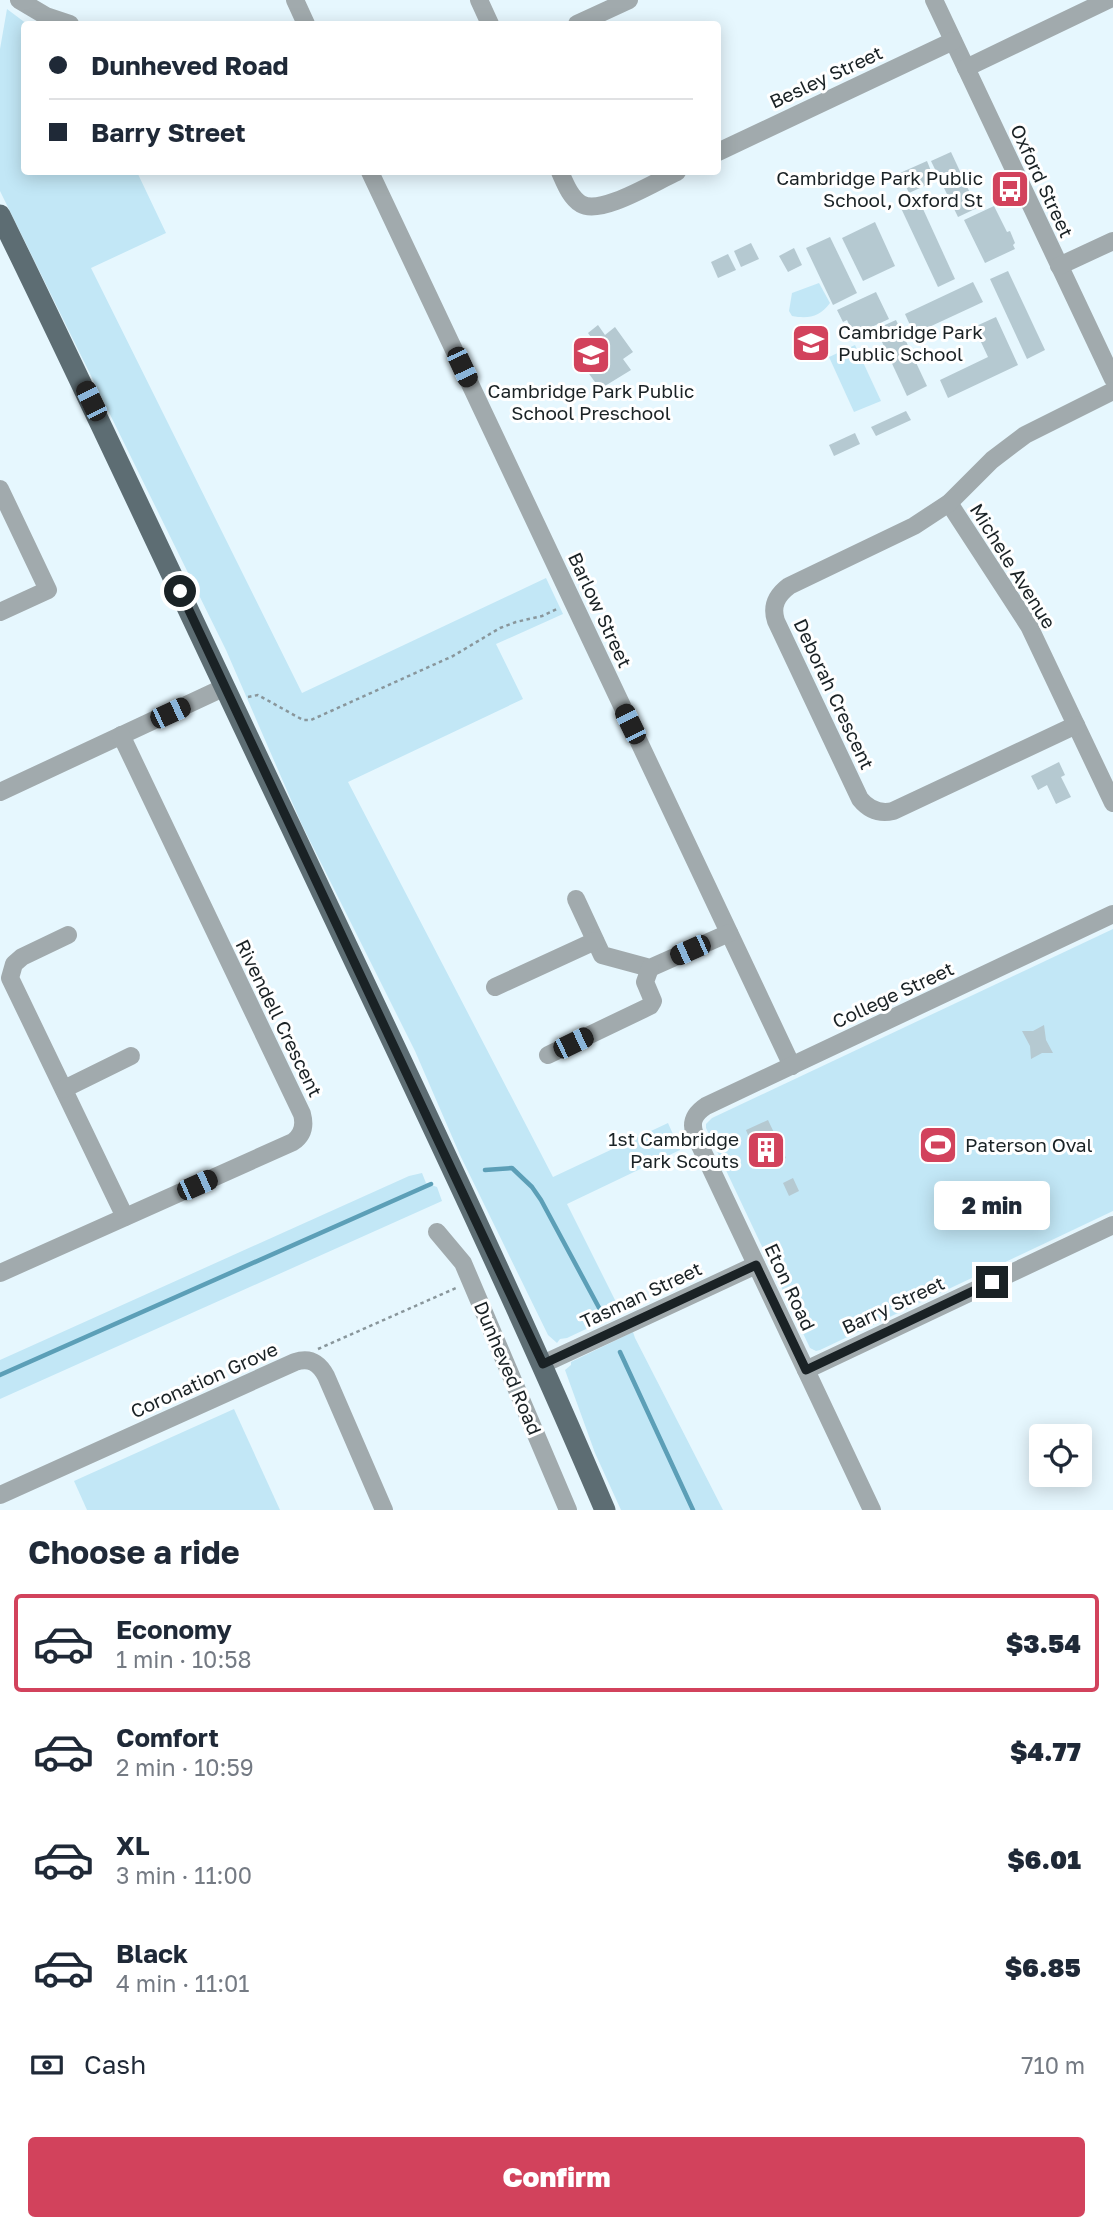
<!DOCTYPE html>
<meta charset="utf-8">
<style>
body{margin:0;font-family:"Golos Text",sans-serif;background:#f2f2f3;color:#1f2937;height:100vh;display:flex;flex-direction:column;font-size:26px;white-space:nowrap}
*{box-sizing:border-box;margin:0}
p{font-size:23px;color:#747a83}
.icon{flex:none;width:38px;height:38px;fill:none;stroke:currentColor;stroke-width:2;stroke-linecap:round;stroke-linejoin:round}
.map{position:relative;height:1510px;overflow:hidden}
.details{display:flex;flex-direction:column;background:#fff;flex:1}
.details>*{flex:none}
.banner{position:absolute;left:21px;top:21px;width:700px;height:154px;border-radius:7px;box-shadow:0 4px 18px #0003;display:grid;align-content:center;height:154px;padding:0 28px;background:#fff}
.buttons{position:absolute;left:1029px;top:1424px;display:grid;gap:14px}
.buttons a{display:grid;place-items:center;width:63px;height:63px;border-radius:7px;background:#fff;box-shadow:0 4px 18px #0003;font-size:35px}
.end{position:absolute;width:32px;height:32px;margin:-16px;border:9px solid #1a2225;background:#fff;box-shadow:0 0 0 4px #fff}
.from{border-radius:50%}
.bubble{position:absolute;height:49px;border-radius:7px;background:#fff;box-shadow:0 4px 18px #0003;font-size:23px;font-weight:800;line-height:49px;text-align:center}
.car{position:absolute;width:21px;height:42px;margin:-21px -10px;border-radius:9px;box-shadow:0 0 5px 2px #0007;background:linear-gradient(#222 24%,#8ab4d8 0 40%,#222 0 76%,#8ab4d8 0 86%,#222 0)}
.banner b{display:flex;align-items:center;gap:24px;height:66px;font-size:26px}
.banner b+b{border-top:2px solid #e0e1e3}
.banner i{width:18px;height:18px;background:#1f2937}
ul{padding:0;list-style:none}
li{display:flex;align-items:center;gap:21px;height:98px;margin:0 14px 10px;padding:0 14px;border:4px solid transparent;border-radius:7px}
li div{flex:1}
li b{display:block;font-size:26px}
li em{font-style:normal;font-weight:800}
li.current{border-color:#d2425c}
li>.icon{width:63px;height:63px;stroke-width:1.5}
h2{padding:0 28px;font-size:32px;line-height:84px}
.pay{display:flex;align-items:center;gap:18px;height:77px;padding:0 28px;font-size:26px}
.pay p{margin-inline-start:auto}
.action{display:flex;gap:14px;margin-top:auto;padding:14px 28px}
.action a{flex:1;height:80px;border-radius:7px;background:#d2425c;color:#fff;font-size:28px;font-weight:800;line-height:80px;text-align:center}
.map>svg:first-child{display:block}
.green{fill:#c2e7f6}
.lines{fill:none;stroke-linecap:round;stroke-linejoin:round}
.stream{stroke:#5c9fb7;stroke-width:4.5}
.building{fill:#b5c9d1}
.path{stroke:#89969b;stroke-width:2.5;stroke-dasharray:3.5 3.5;stroke-linecap:butt}
.minor{stroke:#a1aaad;stroke-width:18}
.major{stroke:#5d6d73;stroke-width:21}
.route{stroke:#1a2225;stroke-width:9}
.labels{text-anchor:middle;stroke-width:6;stroke-linejoin:round;paint-order:stroke}
.street-label{font-size:19px;fill:#1a2225;stroke:#fff}
.poi-label{font-size:19px;fill:#1a2225;stroke:#fff;text-anchor:end}
</style>
<div class="map">
<svg width="1113" height="1510" viewBox="0 0 1113 1510">
<rect width="100%" height="100%" fill="#e6f7fe"/>
<g class="green">
<polygon points="7,9 27,24 24,24 24,172 137,172 166,233 91,268 302,693 546,578 563,614 496,644 523,699 348,782 553,1177 668,1123 680,1150 567,1204 621,1312 610,1318 605,1310 598,1313 601,1322 567,1338 560,1339 557,1343 548,1335 460,1155 415,1051 302,825 226,650 0,191 0,49"/>
<path d="M 819,283 L 830,303 C 820,317 808,319 792,316 L 789,311 L 792,293 Z"/>
<polygon points="855,345 881,401 854,412 829,357"/>
<polygon points="1113,929 1113,1211 820,1350 816,1351 810,1348 706,1128 706,1124 712,1118"/>
<polygon points="422,1173 426,1183 437,1187 442,1201 0,1399 0,1360 409,1176"/>
<polygon points="633,1332 635,1338 723,1510 621,1510 595,1453 565,1370 571,1365 571,1362"/>
<polygon points="234,1409 280,1510 87,1510 74,1481"/>
</g>
<g class="lines">
<g class="stream">
<polyline points="485,1170 512,1168 532,1187 541,1200 604,1317"/>
<polyline points="620,1352 693,1510"/>
<polyline points="0,1375 431,1184"/>
</g>
</g>
<g class="building">
<polygon points="951,152 977,208 958,217 931,161"/>
<polygon points="927,161 935,181 909,193 900,173"/>
<polygon points="918,198 955,279 938,287 900,206"/>
<polygon points="994,206 1007,232 1010,231 1015,243 1013,245 1015,249 985,263 964,220"/>
<polygon points="875,222 895,266 863,281 842,238"/>
<polygon points="830,237 857,293 833,305 806,248"/>
<polygon points="751,243 759,259 741,267 734,251"/>
<polygon points="794,248 802,265 788,272 779,256"/>
<polygon points="728,254 736,270 718,278 711,262"/>
<polygon points="1008,271 1045,350 1027,359 990,279"/>
<polygon points="973,282 983,302 914,334 905,314"/>
<polygon points="876,292 889,319 854,335 847,320 843,322 837,310"/>
<polygon points="996,317 1018,365 948,398 940,380 988,357 974,327"/>
<polygon points="896,320 927,386 907,396 876,329"/>
<polygon points="598,325 605,335 615,327 633,352 623,359 631,370 600,389 587,371 605,357 588,333"/>
<polygon points="906,411 911,420 876,436 871,427"/>
<polygon points="855,433 860,444 834,456 829,445"/>
<polygon points="1059,762 1065,775 1061,777 1071,797 1056,804 1047,785 1038,790 1031,776"/>
<polygon points="1044,1025 1046,1040 1053,1053 1042,1053 1031,1059 1030,1046 1022,1031 1033,1031"/>
<polygon points="768,1120 786,1158 764,1168 760,1158 756,1160 747,1141 750,1140 746,1130"/>
<polygon points="793,1178 799,1191 789,1196 783,1183"/>
</g>
<g class="lines">
<g class="path">
<polyline points="248,697 258,695 303,720 311,720 453,656 500,628 516,622 542,616 559,608"/>
<polyline points="318,1349 456,1288"/>
</g>
<g class="minor">
<polyline points="19,0 46,16 70,24"/>
<polyline points="295,0 306,24"/>
<polyline points="479,0 490,24"/>
<polyline points="934,0 1113,379"/>
<polyline points="577,24 629,0"/>
<polyline points="966,68 1108,0"/>
<polyline points="718,152 953,41"/>
<polyline points="370,172 792,1066"/>
<path d="M 560,172 C 565,183 570,197 581,204 C 601,216 656,181 677,172"/>
<polyline points="1059,266 1113,241"/>
<polyline points="0,489 48,590 0,612"/>
<polyline points="949,503 1029,626 1113,803"/>
<path d="M 1076,725 L 893,811 C 880,814 869,810 860,799 L 776,621 C 771,606 777,595 789,586 L 914,526 L 949,503 L 992,460 L 1025,435 L 1113,391"/>
<polyline points="0,792 225,687"/>
<polyline points="576,899 602,955 650,968 729,933"/>
<polyline points="68,935 22,957 14,964 10,978 125,1217"/>
<polyline points="495,987 595,941"/>
<polyline points="548,1055 650,1006 653,1001 645,982 650,968"/>
<polyline points="64,1089 131,1056"/>
<polyline points="437,1232 463,1263 568,1510"/>
<path d="M 0,1273 L 293,1142 C 303,1135 305,1125 302,1114 L 121,735"/>
<polyline points="543,1364 756,1265"/>
<polyline points="806,1370 1113,1225"/>
<path d="M 0,1495 L 295,1362 C 310,1357 319,1363 326,1376 L 384,1510"/>
<path d="M 872,1510 L 695,1135 C 690,1122 694,1114 706,1106 L 1113,914"/>
</g>
<path class="major" d="M 0,215 C 99,417 193,622 290,825 C 397,1052 507,1279 605,1510"/>
</g>
<g class="lines">
<polyline class="route" points="180,591 543,1364 756,1265 806,1370 992,1282"/>
</g>
<defs>
<g id="bus-square" transform="scale(2.0125)"><rect x="-9" y="-9" width="18" height="18" rx="4" fill="#d2425c" stroke="#fff"/><path d="M-5-6H5V4H4V6H2V4H-2V6H-4V4H-5ZM-3.5-4V0h7V-4ZM-3.5 1.2v1.5H-2V1.2ZM2 1.2v1.5H3.5V1.2Z" fill="#fff"/></g>
<g id="school-square" transform="scale(2.0125)"><rect x="-9" y="-9" width="18" height="18" rx="4" fill="#d2425c" stroke="#fff"/><path d="M0-5L7-2L0 1L-7-2ZM-4 1L0 2.5L4 1V4Q0 6-4 4Z" fill="#fff"/></g>
<g id="stadium-square" transform="scale(2.0125)"><rect x="-9" y="-9" width="18" height="18" rx="4" fill="#d2425c" stroke="#fff"/><path d="M0-5a6.5 5 0 1 0 0 10a6.5 5 0 1 0 0-10ZM-3.5-1.8h7v3.6h-7Z" fill="#fff"/></g>
<g id="building-square" transform="scale(2.0125)"><rect x="-9" y="-9" width="18" height="18" rx="4" fill="#d2425c" stroke="#fff"/><path d="M-4-6H4V6H1V3H-1V6H-4ZM-2.5-4.3h1.7v1.8h-1.7ZM.8-4.3h1.7v1.8H.8ZM-2.5-1h1.7V.8h-1.7ZM.8-1h1.7V.8H.8Z" fill="#fff"/></g>
</defs>
<g fill-rule="evenodd">
<use href="#bus-square" x="1010" y="189"/>
<use href="#school-square" x="811" y="343"/>
<use href="#school-square" x="591" y="355"/>
<use href="#stadium-square" x="938" y="1145"/>
<use href="#building-square" x="766" y="1150"/>
</g>
<g class="labels">
<g class="street-label">
<text transform="translate(826 77) rotate(-25)" y="7">Besley Street</text>
<text transform="translate(1042 181) rotate(65)" y="7">Oxford Street</text>
<text transform="translate(1013 566) rotate(58)" y="7">Michele Avenue</text>
<text transform="translate(600 610) rotate(65)" y="7">Barlow Street</text>
<text transform="translate(834 694) rotate(65)" y="7">Deborah Crescent</text>
<text transform="translate(893 995) rotate(-25)" y="7">College Street</text>
<text transform="translate(279 1018) rotate(64)" y="7">Rivendell Crescent</text>
<text transform="translate(790 1287) rotate(65)" y="7">Eton Road</text>
<text transform="translate(641 1295) rotate(-25)" y="7">Tasman Street</text>
<text transform="translate(893 1305) rotate(-25)" y="7">Barry Street</text>
<text transform="translate(508 1368) rotate(67)" y="7">Dunheved Road</text>
<text transform="translate(204 1380) rotate(-24)" y="7">Coronation Grove</text>
</g>
<g class="poi-label">
<text x="983" y="185">Cambridge Park Public<tspan x="983" dy="22">School, Oxford St</tspan></text>
<text x="838" y="339" text-anchor="start">Cambridge Park<tspan x="838" dy="22">Public School</tspan></text>
<text x="591" y="398" text-anchor="middle">Cambridge Park Public<tspan x="591" dy="22">School Preschool</tspan></text>
<text x="739" y="1146">1st Cambridge<tspan x="739" dy="22">Park Scouts</tspan></text>
<text x="965" y="1152" text-anchor="start">Paterson Oval</text>
</g>
</g>
</svg>
<div class="buttons">
<a><svg class="icon" aria-label="locate" viewBox="0 0 24 24"><circle cx="12" cy="12" r="6"/><path d="M12 2v4M12 18v4M2 12h4M18 12h4"/></svg></a>
</div>
<i class="end from" style="left:180px;top:591px"></i>
<i class="end" style="left:992px;top:1282px"></i>
<div class="bubble" style="left:934px;top:1181px;width:116px">2 min</div>
<i class="car" style="left:462px;top:367px;rotate:155deg"></i>
<i class="car" style="left:91px;top:401px;rotate:334deg"></i>
<i class="car" style="left:170px;top:713px;rotate:65deg"></i>
<i class="car" style="left:630px;top:724px;rotate:334deg"></i>
<i class="car" style="left:690px;top:950px;rotate:246deg"></i>
<i class="car" style="left:573px;top:1043px;rotate:64deg"></i>
<i class="car" style="left:197px;top:1185px;rotate:66deg"></i>
<div class="banner">
<b><i class="from"></i>Dunheved Road</b>
<b><i></i>Barry Street</b>
</div>
</div>
<section class="details">
<h2>Choose a ride</h2>
<ul>
<li class="current"><svg class="icon" aria-label="car" viewBox="0 0 24 24"><path d="M5 17H2v-5l4-1 3-4h7l3 4 3 1v5h-3M9 17h6M6 11h13"/><circle cx="7" cy="17" r="2"/><circle cx="17" cy="17" r="2"/></svg><div><b>Economy</b><p>1 min · 10:58</p></div><em>$3.54</em></li>
<li><svg class="icon" aria-label="car" viewBox="0 0 24 24"><path d="M5 17H2v-5l4-1 3-4h7l3 4 3 1v5h-3M9 17h6M6 11h13"/><circle cx="7" cy="17" r="2"/><circle cx="17" cy="17" r="2"/></svg><div><b>Comfort</b><p>2 min · 10:59</p></div><em>$4.77</em></li>
<li><svg class="icon" aria-label="car" viewBox="0 0 24 24"><path d="M5 17H2v-5l4-1 3-4h7l3 4 3 1v5h-3M9 17h6M6 11h13"/><circle cx="7" cy="17" r="2"/><circle cx="17" cy="17" r="2"/></svg><div><b>XL</b><p>3 min · 11:00</p></div><em>$6.01</em></li>
<li><svg class="icon" aria-label="car" viewBox="0 0 24 24"><path d="M5 17H2v-5l4-1 3-4h7l3 4 3 1v5h-3M9 17h6M6 11h13"/><circle cx="7" cy="17" r="2"/><circle cx="17" cy="17" r="2"/></svg><div><b>Black</b><p>4 min · 11:01</p></div><em>$6.85</em></li>
</ul>
<div class="pay"><svg class="icon" aria-label="cash" viewBox="0 0 24 24"><path d="M3 7h18v10H3z"/><circle cx="12" cy="12" r="2"/></svg>Cash<p>710 m</p></div>
<div class="action"><a>Confirm</a></div>
</section>
